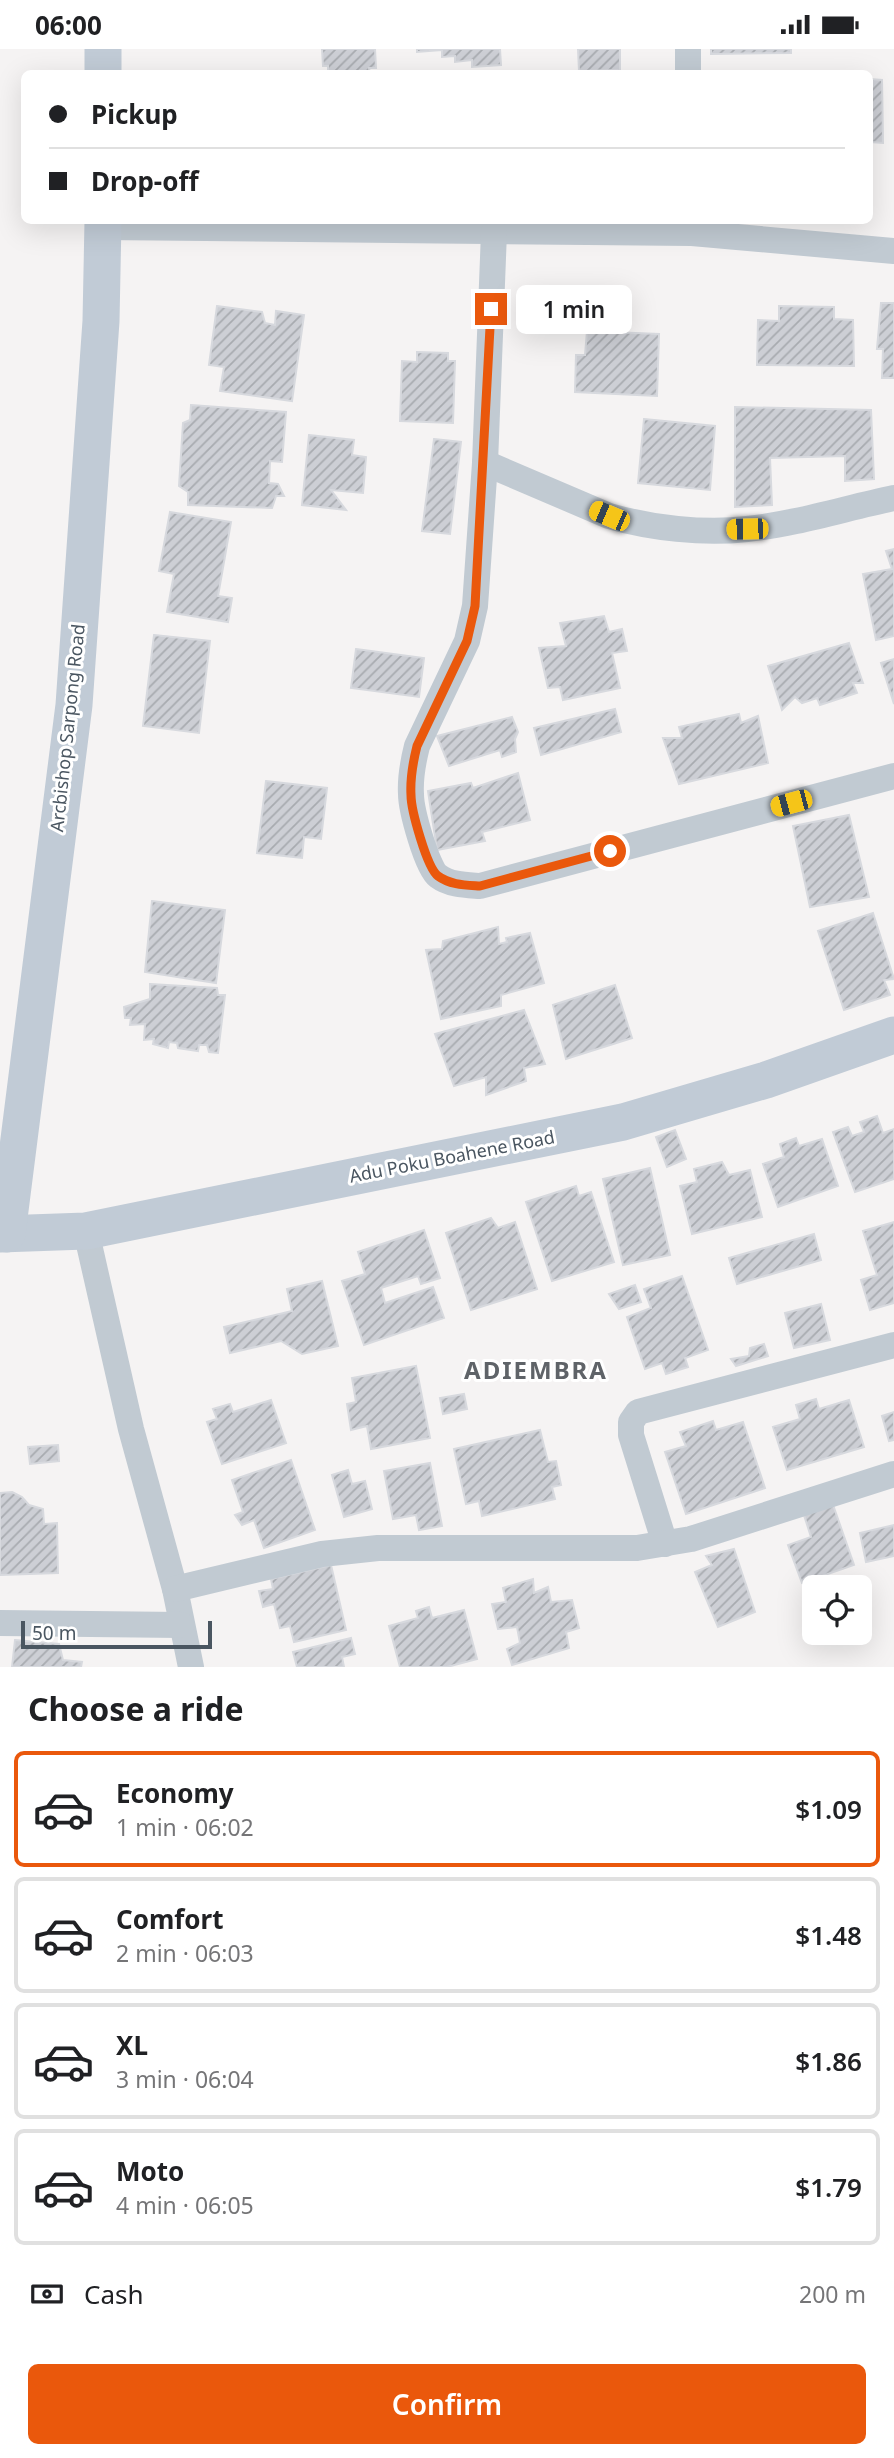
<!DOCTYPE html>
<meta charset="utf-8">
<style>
body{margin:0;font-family:"Noto Sans",sans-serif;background:#f2f2f2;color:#202124;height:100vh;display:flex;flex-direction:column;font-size:26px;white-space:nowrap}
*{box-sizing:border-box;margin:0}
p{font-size:23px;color:#757577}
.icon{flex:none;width:38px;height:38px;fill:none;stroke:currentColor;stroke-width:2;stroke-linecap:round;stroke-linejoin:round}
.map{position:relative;height:1618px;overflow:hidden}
.sheet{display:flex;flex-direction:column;background:#fff;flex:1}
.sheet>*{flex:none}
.hud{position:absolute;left:21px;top:21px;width:852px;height:154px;border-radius:10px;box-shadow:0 7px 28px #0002;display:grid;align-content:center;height:154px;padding:0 28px;background:#fff}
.tools{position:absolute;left:802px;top:1526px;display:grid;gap:14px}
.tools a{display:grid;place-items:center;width:70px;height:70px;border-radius:10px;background:#fff;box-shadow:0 7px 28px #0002;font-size:35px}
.scale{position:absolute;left:21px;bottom:18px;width:191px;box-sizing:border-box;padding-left:7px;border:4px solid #4a5661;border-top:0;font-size:19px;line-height:24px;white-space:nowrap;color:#4a5661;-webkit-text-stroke:5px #fff;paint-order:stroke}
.end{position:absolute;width:32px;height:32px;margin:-16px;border:9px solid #ea580c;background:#fff;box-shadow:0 0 0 4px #fff}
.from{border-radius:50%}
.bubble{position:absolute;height:49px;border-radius:10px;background:#fff;box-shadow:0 7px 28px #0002;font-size:23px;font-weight:600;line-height:49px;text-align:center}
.car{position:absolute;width:21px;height:42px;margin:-21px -10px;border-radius:9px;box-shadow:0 0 5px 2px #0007;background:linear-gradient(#f5c518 24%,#345 0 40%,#f5c518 0 76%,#345 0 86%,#f5c518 0)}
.hud b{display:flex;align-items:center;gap:24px;height:66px;font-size:26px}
.hud b+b{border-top:2px solid #e0e0e0}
.hud i{width:18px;height:18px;background:#202124}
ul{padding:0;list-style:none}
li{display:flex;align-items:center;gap:21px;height:116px;margin:0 14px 10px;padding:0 14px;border:4px solid #e0e0e0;border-radius:10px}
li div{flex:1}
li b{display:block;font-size:26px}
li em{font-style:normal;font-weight:600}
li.active{border-color:#ea580c}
li>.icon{width:63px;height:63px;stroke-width:1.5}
h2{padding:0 28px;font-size:32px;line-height:84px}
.pay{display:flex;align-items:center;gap:18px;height:77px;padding:0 28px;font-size:26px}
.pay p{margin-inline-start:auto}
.cta{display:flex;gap:14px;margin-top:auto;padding:14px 28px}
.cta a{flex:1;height:80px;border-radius:10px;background:#ea580c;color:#fff;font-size:28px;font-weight:600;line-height:80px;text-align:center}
.status{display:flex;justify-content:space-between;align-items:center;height:49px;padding:0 35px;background:#fff;direction:ltr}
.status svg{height:19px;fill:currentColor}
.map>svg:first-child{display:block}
.building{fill:url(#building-hatch);stroke:#d7d9de;stroke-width:2}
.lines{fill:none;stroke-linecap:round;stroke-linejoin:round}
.street{stroke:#c1cad2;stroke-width:26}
.secondary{stroke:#c1cbd6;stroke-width:37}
.route{stroke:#ea580c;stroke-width:9}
.labels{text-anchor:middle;stroke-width:6;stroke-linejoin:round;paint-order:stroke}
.street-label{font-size:18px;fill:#4a5661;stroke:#fff}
.district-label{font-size:24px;font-weight:bold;letter-spacing:2px;fill:#5f6368;stroke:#fff}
</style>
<div class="status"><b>06:00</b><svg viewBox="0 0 49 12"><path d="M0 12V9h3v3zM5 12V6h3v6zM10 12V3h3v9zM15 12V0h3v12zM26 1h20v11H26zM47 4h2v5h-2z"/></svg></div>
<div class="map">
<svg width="894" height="1618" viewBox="0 0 894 1618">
<defs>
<pattern id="building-hatch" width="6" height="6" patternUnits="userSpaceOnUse" patternTransform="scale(1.75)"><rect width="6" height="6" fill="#cdcfd5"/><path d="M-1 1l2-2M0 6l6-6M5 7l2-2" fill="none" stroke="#a8abb0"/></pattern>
</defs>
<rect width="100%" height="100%" fill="#f5f3f3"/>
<g class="building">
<polygon points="322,0 375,0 376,19 369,19 370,24 328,24 328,17 323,17"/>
<polygon points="417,0 500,0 501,16 472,18 472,11 455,13 455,7 442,8 442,1 417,3"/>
<polygon points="578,0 620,0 620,21 579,22"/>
<polygon points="711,0 791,0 791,4 711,5"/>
<polygon points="870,30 882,31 883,94 870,93"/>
<polygon points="881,254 894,254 894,329 882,329 883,300 877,300"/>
<polygon points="217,257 262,263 265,274 275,276 276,262 304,266 292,352 220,342 224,318 209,316"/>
<polygon points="779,257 834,258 834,270 853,271 854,317 757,316 758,271 779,272"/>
<polygon points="587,282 659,285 657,347 575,343 576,306 585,306"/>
<polygon points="417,303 448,304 448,312 455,312 453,374 400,372 402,312 417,313"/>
<polygon points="191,356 286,363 282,413 270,412 269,434 278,435 284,447 276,447 272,459 188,456 188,443 179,437 183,374 190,371"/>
<polygon points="735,358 871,361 874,430 845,432 845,407 770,409 772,456 735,458"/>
<polygon points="644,370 715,377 710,441 638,434"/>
<polygon points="309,386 354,391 352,406 366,408 363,444 331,441 346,461 302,456"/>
<polygon points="434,390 461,393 450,485 422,482"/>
<polygon points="170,463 231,473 218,547 232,549 228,573 167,563 174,525 159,522"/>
<polygon points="894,500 894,587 876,591 863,525 892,520 886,502"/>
<polygon points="604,567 609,583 622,580 627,602 612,604 620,639 563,651 560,638 548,639 539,599 566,597 560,574"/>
<polygon points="154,586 210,592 199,684 143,677"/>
<polygon points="849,594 863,634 853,634 857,644 820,656 817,649 802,654 795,648 782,661 768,617"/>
<polygon points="356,600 424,609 419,648 351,639"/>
<polygon points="894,610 894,655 881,614"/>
<polygon points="615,660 621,683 541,706 534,679"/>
<polygon points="739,665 741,674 758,667 768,714 679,735 663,689 682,689 679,678"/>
<polygon points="512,668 518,683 515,690 516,703 502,708 500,701 449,717 437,687"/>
<polygon points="518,724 530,771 482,783 485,792 437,801 428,742 471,734 473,739"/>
<polygon points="266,732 327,739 321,790 304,788 302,809 257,804"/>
<polygon points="849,766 869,848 810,858 793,777"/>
<polygon points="152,852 225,861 216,934 145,923"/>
<polygon points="873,864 894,930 884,931 890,946 844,961 818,882"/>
<polygon points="498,878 499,895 507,893 506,889 530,884 544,934 501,946 501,957 441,970 426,901 442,900 443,892"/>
<polygon points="150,935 217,939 218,946 225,946 218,1004 209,1003 207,996 199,996 198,1002 178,999 177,994 169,993 168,999 153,995 154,990 144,991 145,975 130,976 131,969 125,969 124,958 150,950"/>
<polygon points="615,936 632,989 566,1010 553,956"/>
<polygon points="524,961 545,1015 524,1019 526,1032 486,1046 486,1028 454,1037 435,985"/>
<polygon points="877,1067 883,1084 894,1080 894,1130 855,1143 833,1083 848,1078 852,1087 864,1083 860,1073"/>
<polygon points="675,1081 686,1110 667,1118 656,1088"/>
<polygon points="796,1089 799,1097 822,1090 838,1137 778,1158 763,1115 784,1108 780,1095"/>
<polygon points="722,1113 729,1126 750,1121 762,1168 692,1185 680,1137 697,1133 694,1120"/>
<polygon points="650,1119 670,1206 623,1216 603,1130"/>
<polygon points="576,1137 579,1147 591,1143 614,1213 552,1232 526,1153"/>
<polygon points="491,1169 498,1179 515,1173 537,1240 471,1261 446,1184"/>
<polygon points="894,1173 894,1254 870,1261 861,1231 877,1226 863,1182"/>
<polygon points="424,1181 440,1229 421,1235 418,1227 381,1239 385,1254 433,1238 444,1269 364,1296 342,1232 365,1225 358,1203"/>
<polygon points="814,1185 821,1211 737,1235 729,1209"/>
<polygon points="682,1227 708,1301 685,1309 688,1318 666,1325 662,1314 645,1320 627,1268 651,1259 644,1240"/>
<polygon points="322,1232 338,1297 302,1305 281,1292 230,1304 224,1278 292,1262 287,1240"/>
<polygon points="635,1236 641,1253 619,1260 609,1245"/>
<polygon points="821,1255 830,1291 794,1299 785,1264"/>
<polygon points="764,1295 768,1307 736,1317 731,1310 749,1307 750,1299"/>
<polygon points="416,1317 430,1389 371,1400 367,1377 351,1381 347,1355 356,1353 352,1329"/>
<polygon points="464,1345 467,1360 443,1365 440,1349"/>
<polygon points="816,1350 819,1360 849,1351 864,1398 787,1421 773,1378 800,1370 796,1356"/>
<polygon points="271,1351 286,1394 222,1415 207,1373 217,1370 213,1360 230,1355 233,1363"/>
<polygon points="894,1363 894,1391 889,1392 882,1367"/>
<polygon points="713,1372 716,1381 743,1373 765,1439 686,1465 665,1403 686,1397 680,1383"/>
<polygon points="540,1381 548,1413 556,1412 561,1436 552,1438 555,1450 482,1467 479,1452 466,1455 454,1400"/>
<polygon points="58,1396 59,1412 30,1415 28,1398"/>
<polygon points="291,1411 315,1481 264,1499 254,1471 242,1476 235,1466 243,1463 232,1431"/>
<polygon points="430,1414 442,1477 419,1481 416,1466 393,1470 384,1422"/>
<polygon points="348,1421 352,1435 365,1432 372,1460 344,1468 332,1426"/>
<polygon points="12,1443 22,1448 29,1456 43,1460 44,1475 57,1474 58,1524 0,1526 0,1444"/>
<polygon points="831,1450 854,1516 802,1534 788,1496 811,1488 802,1460"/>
<polygon points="894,1476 894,1507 866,1513 860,1484"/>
<polygon points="734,1500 755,1563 718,1578 695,1523 712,1516 706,1507"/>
<polygon points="331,1516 346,1581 294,1593 290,1577 280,1579 274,1555 263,1558 259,1542 273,1540 271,1530"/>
<polygon points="533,1530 534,1544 548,1538 551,1553 572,1551 579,1579 566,1583 569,1599 512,1616 507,1600 520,1594 517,1578 498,1580 492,1555 506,1553 503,1539"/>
<polygon points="429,1558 432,1569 464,1561 477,1610 447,1618 400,1618 389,1577 418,1569 416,1562"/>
<polygon points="351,1589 355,1605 342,1608 344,1618 297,1618 293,1603"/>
<polygon points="15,1591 59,1595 63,1611 82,1613 81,1618 12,1618"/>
</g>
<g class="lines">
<g class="street">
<polyline points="688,0 688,24"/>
<polyline points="103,178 692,184 894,202"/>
<path d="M 494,183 L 485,414 L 475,557 L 467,592 L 417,697 C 413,713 410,729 411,745 C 411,761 427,819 438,827 C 450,836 466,836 480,837 L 894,727"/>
<path d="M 485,414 L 609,467 C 651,479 703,485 747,480 C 796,475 846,459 894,449"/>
<polyline points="86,1182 131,1380 175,1540 191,1618"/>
<polyline points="665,1495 631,1386 631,1373 638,1363 894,1296"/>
<polyline points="175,1540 322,1505 378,1499 637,1499 691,1490 894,1425"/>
<polyline points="0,1574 181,1576"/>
</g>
<g class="secondary">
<polyline points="103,24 103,0"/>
<polyline points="0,1185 86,1182 623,1073 766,1031 894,986"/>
<polyline points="7,1185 74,656 101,272 103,172"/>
</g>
</g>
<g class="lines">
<path class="route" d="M 491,260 L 475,557 L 467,592 L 417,697 C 413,713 410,729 411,746 C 411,761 427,819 438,827 C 450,836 466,836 480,837 L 610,802"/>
</g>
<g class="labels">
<g class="street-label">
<text transform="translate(68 679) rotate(-84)" y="6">Arcbishop Sarpong Road</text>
<text transform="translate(452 1108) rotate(-11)" y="6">Adu Poku Boahene Road</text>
</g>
<g class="district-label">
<text x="536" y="1330">ADIEMBRA</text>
</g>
</g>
</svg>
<div class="tools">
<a><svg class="icon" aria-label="locate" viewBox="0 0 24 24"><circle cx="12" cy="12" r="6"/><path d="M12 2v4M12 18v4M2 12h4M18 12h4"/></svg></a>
</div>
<div class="scale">50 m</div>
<i class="end from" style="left:610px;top:802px"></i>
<i class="end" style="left:491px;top:260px"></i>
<div class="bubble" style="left:516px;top:236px;width:116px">1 min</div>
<i class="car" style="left:609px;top:467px;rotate:293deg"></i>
<i class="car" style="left:747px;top:480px;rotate:269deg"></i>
<i class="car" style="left:791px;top:754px;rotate:255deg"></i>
<div class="hud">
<b><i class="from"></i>Pickup</b>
<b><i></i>Drop-off</b>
</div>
</div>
<section class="sheet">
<h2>Choose a ride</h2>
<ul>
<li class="active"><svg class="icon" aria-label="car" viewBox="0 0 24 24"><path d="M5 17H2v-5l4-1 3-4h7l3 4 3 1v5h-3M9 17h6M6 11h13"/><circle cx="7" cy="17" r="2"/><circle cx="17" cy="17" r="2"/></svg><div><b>Economy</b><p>1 min · 06:02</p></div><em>$1.09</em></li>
<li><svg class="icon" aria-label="car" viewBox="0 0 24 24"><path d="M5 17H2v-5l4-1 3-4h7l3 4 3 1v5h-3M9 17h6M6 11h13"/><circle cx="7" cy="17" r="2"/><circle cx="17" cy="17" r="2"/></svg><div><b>Comfort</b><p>2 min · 06:03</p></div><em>$1.48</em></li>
<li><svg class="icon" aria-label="car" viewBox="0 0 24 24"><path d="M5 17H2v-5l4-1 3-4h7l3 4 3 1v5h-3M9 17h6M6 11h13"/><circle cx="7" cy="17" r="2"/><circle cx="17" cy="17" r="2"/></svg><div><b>XL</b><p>3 min · 06:04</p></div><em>$1.86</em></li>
<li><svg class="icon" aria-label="car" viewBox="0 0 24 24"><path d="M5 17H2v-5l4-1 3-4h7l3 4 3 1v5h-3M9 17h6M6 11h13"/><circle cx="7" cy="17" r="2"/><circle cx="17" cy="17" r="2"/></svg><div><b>Moto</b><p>4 min · 06:05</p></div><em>$1.79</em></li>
</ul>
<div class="pay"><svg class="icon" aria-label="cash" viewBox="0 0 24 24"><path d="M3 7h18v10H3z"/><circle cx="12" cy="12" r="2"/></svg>Cash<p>200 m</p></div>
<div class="cta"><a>Confirm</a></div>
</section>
